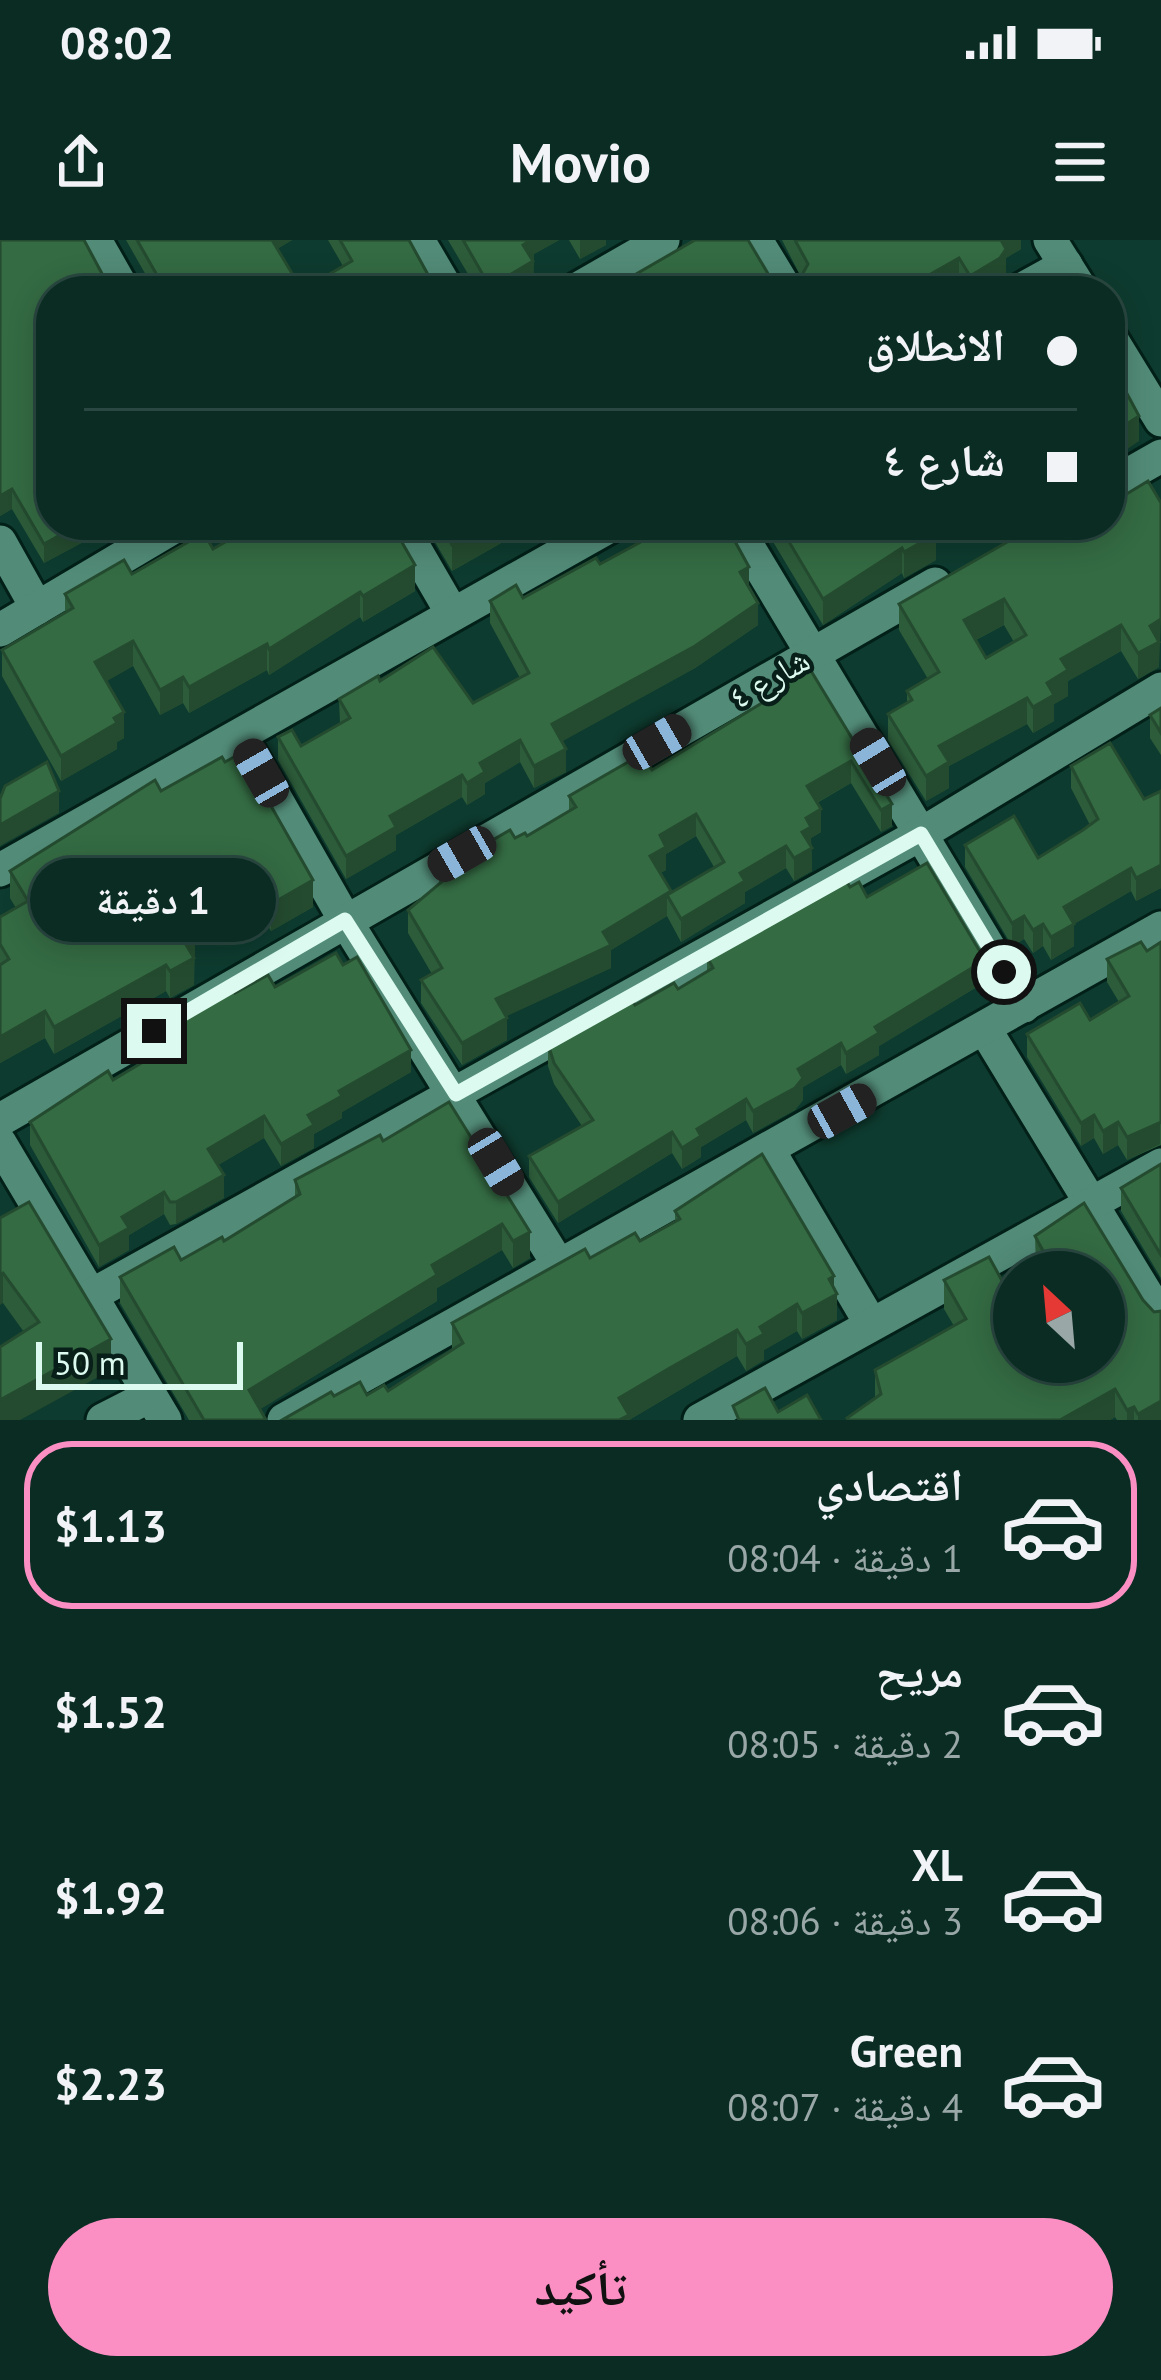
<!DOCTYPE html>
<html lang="ar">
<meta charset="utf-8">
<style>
body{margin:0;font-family:"PT Sans","Noto Naskh Arabic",sans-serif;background:#183830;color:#f1f3f6;direction:rtl;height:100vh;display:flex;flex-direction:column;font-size:45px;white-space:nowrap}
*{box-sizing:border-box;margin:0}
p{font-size:39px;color:#99a7a6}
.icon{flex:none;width:66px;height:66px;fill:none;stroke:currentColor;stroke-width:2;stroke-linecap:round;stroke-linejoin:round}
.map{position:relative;height:1180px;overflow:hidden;direction:ltr}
.drawer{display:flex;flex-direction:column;background:#0a2c23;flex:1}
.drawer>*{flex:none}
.banner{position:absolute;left:36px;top:36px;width:1089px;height:264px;border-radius:48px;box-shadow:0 6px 30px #0003,0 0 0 3px #2a4841;direction:rtl;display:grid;align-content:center;height:264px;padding:0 48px;background:#0a2c23}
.needle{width:78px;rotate:334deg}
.fabs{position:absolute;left:993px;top:1011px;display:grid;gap:24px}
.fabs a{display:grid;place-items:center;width:132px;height:132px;border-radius:50%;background:#0a2c23;box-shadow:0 6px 30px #0003,0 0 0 3px #2a4841;font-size:60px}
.scale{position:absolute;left:36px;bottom:30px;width:207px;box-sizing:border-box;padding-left:12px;border:6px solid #dcfaef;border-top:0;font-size:33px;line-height:42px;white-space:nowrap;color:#dcfaef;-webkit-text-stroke:9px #071f18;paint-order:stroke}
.end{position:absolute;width:54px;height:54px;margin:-27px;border:15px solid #dcfaef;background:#111;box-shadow:0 0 0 6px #111}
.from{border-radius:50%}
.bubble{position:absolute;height:84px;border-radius:42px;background:#0a2c23;box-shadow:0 6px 30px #0003,0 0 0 3px #2a4841;font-size:39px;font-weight:800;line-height:84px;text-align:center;direction:rtl}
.car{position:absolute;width:36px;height:72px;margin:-36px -18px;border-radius:15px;box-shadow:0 0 9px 3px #0007;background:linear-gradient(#222 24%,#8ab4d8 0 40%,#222 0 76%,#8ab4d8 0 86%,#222 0)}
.banner b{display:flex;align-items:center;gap:42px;height:114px;font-size:45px}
.banner b+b{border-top:3px solid #2a4841}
.banner i{width:30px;height:30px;background:#f1f3f6}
ul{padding:21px 0 0;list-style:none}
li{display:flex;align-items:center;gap:36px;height:168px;margin:0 24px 18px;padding:0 24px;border:6px solid transparent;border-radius:48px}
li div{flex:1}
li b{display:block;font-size:45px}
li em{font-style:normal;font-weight:800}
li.selected{border-color:#fb8fc3}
li>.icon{width:108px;height:108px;stroke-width:1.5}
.button{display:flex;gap:24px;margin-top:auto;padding:24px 48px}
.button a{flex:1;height:138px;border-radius:72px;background:#fb8fc3;color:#111;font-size:48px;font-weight:800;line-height:138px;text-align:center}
.status{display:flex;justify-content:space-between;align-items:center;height:84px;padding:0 60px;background:#0a2c23;direction:ltr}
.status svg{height:33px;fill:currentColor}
header{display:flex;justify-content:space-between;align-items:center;height:156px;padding:0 48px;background:#0a2c23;font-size:54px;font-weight:800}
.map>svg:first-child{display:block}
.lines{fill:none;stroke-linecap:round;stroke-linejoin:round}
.minor-casing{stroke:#022018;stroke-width:39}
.minor{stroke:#528b78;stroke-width:33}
.wall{fill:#2d5c3a;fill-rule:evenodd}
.shaded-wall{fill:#244b2f}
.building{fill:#346b43;stroke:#244b2f;stroke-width:3;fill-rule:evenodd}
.route{stroke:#dcfaef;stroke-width:15}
.labels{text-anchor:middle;stroke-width:9;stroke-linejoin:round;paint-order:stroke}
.street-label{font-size:33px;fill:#dcfaef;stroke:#071f18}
</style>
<div class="status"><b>08:02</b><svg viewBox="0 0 49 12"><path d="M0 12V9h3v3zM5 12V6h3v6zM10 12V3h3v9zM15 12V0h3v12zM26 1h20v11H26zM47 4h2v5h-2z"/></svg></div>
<header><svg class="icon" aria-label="menu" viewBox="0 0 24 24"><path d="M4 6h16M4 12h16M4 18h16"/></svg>Movio<svg class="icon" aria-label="share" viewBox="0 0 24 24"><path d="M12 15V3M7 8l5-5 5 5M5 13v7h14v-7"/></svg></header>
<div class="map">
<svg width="1161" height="1180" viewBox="0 0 1161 1180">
<rect width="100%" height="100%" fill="#0e3b2f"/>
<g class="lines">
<g class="minor-casing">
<g id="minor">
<polyline points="95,0 124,51"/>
<polyline points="418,0 448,51"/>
<polyline points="756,0 787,51"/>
<polyline points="1050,0 1082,51"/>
<polyline points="574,51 663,0"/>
<polyline points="1019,51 1066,25"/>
<polyline points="1110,97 1161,180"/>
<polyline points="1110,245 1161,216"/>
<polyline points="401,285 452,373"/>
<polyline points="735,285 1024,766"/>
<polyline points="0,302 37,368"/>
<polyline points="0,390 177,285"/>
<polyline points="240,496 345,680 558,1024"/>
<polyline points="0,630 612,285"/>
<polyline points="986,791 1161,1078"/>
<polyline points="0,880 935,344"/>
<polyline points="0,903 165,1180"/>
<polyline points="769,911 871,1084"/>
<polyline points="92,1055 921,594 1161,449"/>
<polyline points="103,1180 150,1156"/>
<polyline points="284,1180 1161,688"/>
<polyline points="700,1180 1161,925"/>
</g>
</g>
<use href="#minor" class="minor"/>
</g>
<g class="wall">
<polygon points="0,0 84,0 107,43 107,51 51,51 51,285 115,285 44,323 12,269 0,276"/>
<polygon points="126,0 292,0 277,9 302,50 343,26 328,0 409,0 437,51 155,51"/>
<polygon points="448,0 559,0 534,14 533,46 524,51 478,51"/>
<polygon points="569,0 606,0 606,5 580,19"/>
<polygon points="782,0 1021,0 1021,9 1006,18 1006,35 1000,44 987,51 963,51 959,43 945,51 620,51 770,37 786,46 797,44 801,37"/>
<polygon points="425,285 533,285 452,331"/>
<polygon points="534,285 569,285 543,300"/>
<polygon points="639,285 726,285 749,347 758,385 695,428 562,501 566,532 534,548 520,522 485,543 485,554 467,565 462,557 396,595 396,610 346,639 278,520 278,497 301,506 340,484 339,459 380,441 473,463 520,438 490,383 490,361 523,358 600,324 640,302"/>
<polygon points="763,285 931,285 936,320 904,338 902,333 823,385"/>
<path d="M 1037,285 L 1159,405 L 1159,427 L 1138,439 L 1121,411 L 1068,441 L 1068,456 L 1054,464 L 1054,481 L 1033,493 L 1027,484 L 949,526 L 949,548 L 926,561 L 888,500 L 888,474 L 907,463 L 907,451 L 928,439 L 899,390 L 899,364 ZM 1004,385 L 1014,402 L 986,418 L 976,400 Z"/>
<polygon points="213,309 415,351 363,382 360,377 269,435 267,430 189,473 183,463 160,475 133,426 106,441 124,498 117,502 117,509 61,541 2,436 2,410 65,373 65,354"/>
<path d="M 805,421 L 892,586 L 881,592 L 851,543 L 817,563 L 821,592 L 811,598 L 812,631 L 794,641 L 786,628 L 745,652 L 745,663 L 681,702 L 667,676 L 611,710 L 611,728 L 506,776 L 507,800 L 462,825 L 421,763 L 421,740 L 432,734 L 408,693 L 408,670 L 439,644 L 439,631 L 515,598 L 527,596 L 569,571 L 569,556 L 652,530 L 781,451 L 781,435 ZM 696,596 L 714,627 L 671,653 L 660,633 L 666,630 L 666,614 Z"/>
<polygon points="1161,468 1161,515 1150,498 1150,475"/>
<polygon points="1071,526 1144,559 1161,551 1161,648 1136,661 1131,651 1074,684 1074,706 1051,720 1043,706 1033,713 1024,699 1012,706 965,627 965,605 1038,618 1090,585 1071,548"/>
<polygon points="161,551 313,667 271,691 262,675 234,692 223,673 195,689 194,745 170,758 166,751 54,814 45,798 0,823 0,677 16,668 10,658 10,631"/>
<polygon points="850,647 867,657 985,742 879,806 879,815 846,834 841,825 803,847 803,860 795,870 753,893 746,880 701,907 701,917 682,929 672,913 558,983 529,937 529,916 582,886 554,844 548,826 548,804 635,765 678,749 707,732 707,717"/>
<polygon points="1161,702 1161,905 1127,920 1118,905 1103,914 1094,898 1081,906 1027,817 1027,794 1090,780 1119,762 1107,742 1107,719 1147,711"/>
<polygon points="275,747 411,832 342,872 342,878 314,894 314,908 281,926 264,898 218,925 224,958 176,984 170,985 164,974 129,995 129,1010 99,1027 30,905 30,882 113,840 171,805 171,784 235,753"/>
<polygon points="449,862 530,1018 513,1028 502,1010 437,1048 437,1061 260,1169 266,1180 189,1180 120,1063 120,1037 181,1020 224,1001 295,956 295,940 383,901"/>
<polygon points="1161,924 1161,1038 1121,971 1121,948"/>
<polygon points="675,971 834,1048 837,1080 802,1099 797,1091 764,1110 764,1120 746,1131 737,1116 629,1180 334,1156 388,1151 452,1110 452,1083 590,1018 640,1001 675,981"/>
<polygon points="0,978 111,1130 24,1092 3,1063"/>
<polygon points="1035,996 1161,1180 1117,1180 1115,1177 1110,1180 847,1180 847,1178 875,1159 875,1130 954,1086 944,1069 944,1040 1005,1046 1036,1027"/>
</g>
<g class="shaded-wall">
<polygon points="269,0 292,0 269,14"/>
<polygon points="530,0 559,0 534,14 533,46 524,51 490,51 490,47 523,5"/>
<polygon points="580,0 606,0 606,5 580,19"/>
<polygon points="999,0 1021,0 1021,9 1006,18 1006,35 1000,44 987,51 970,51 970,36"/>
<polygon points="959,18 959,43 945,51 908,51 908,47"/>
<polygon points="1139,176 1139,201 1110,221 1110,195"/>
<polygon points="12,249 12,269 0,276 0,256"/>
<polygon points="78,285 115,285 44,323 44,304"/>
<polygon points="488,285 533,285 452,331 452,305"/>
<polygon points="543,285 569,285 543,300"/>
<polygon points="936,294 936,320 904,338 904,312"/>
<polygon points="902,308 902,333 823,385 823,359"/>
<polygon points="415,325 415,351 363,382 363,356"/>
<polygon points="749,327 749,349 740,332"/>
<polygon points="360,352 360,377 269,435 269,409"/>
<polygon points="1004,359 1004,385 964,406 964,380"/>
<polygon points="758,363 758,385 695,428 552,507 552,484"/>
<polygon points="1161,379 1159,427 1138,439 1138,413 1150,386"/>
<polygon points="1121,385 1121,411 1068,441 1068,456 1054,464 1054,481 1033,493 1033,467 1061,419"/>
<polygon points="133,401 133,426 95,448 95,422"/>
<polygon points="267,404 267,430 189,473 189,447"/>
<polygon points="183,437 183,463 160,475 160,450"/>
<polygon points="1027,458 1027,484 949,526 949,548 926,561 926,536 939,506"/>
<polygon points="124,472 124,498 117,502 117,509 61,541 61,516"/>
<polygon points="520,500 520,522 485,543 485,554 467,565 467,543 480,523"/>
<polygon points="566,509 566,532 534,548 534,526"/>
<polygon points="851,521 851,543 807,568 807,546"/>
<polygon points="462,535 462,557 396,595 396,610 346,639 346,616 390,576"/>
<polygon points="59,551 59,573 0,606 0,585"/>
<polygon points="892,564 892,586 881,592 881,570"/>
<polygon points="821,569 821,592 811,598 812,631 794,641 794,618 806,578"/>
<polygon points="696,574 696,596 666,614 666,630 650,639 650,616 660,595"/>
<polygon points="786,606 786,628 745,652 745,663 681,702 681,679 740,633"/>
<polygon points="1161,625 1161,648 1136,661 1136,638"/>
<polygon points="1131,628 1131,651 1074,684 1074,706 1051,720 1051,697 1064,667"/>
<polygon points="313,640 313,667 271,691 271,664"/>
<polygon points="223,646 223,673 183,696 183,669"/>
<polygon points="262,648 262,675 234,692 234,665"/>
<polygon points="671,651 667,655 667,676 611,710 611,728 496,781 496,759"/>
<polygon points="1024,676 1024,699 1012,706 1012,683"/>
<polygon points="1043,684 1043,706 1033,713 1033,690"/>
<polygon points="195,690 195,717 182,724 182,698"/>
<polygon points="194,718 194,745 170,758 170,731"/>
<polygon points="985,720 985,742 879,806 879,815 846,834 846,813 875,787"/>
<polygon points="166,725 166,751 54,814 54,787"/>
<polygon points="45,771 45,798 0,823 0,797"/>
<polygon points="507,778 507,800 462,825 462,803"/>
<polygon points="841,803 841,825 803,847 803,860 795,870 753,893 753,871 798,829"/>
<polygon points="411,810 411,832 342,872 342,878 314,894 314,908 281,926 281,904 308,875 339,851"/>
<polygon points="746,859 746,880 701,907 701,917 682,929 682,908 697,889"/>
<polygon points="1094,875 1094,898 1081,906 1081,883"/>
<polygon points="264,876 264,898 208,931 208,909"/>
<polygon points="1160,881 1160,904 1127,920 1127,897"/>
<polygon points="1118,882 1118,905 1103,914 1103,891"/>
<polygon points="672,892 672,913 558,983 558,962"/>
<polygon points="224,935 224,958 176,984 176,962"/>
<polygon points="164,952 164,974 129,995 129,1010 99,1027 99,1005 122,977"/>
<polygon points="502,984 502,1010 437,1048 437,1061 249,1176 249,1150 432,1025"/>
<polygon points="530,992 530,1018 513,1028 513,1001"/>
<polygon points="3,1033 3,1063 0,1065 0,1034"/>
<polygon points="834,1036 834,1056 837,1054 837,1080 802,1099 802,1073 829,1039"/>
<polygon points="797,1064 797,1091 764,1110 764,1120 746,1131 746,1104 760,1087"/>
<polygon points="737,1090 737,1116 629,1180 619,1180 619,1158"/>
<polygon points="111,1099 111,1130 20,1180 0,1180 0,1160"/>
<polygon points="1115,1149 1115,1177 1110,1180 1060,1180"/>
<polygon points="1161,1161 1161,1180 1138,1180 1138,1174"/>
<polygon points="1134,1167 1134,1180 1127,1180 1127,1170"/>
</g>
<g class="building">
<polygon points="0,0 84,0 107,43 97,49 98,51 51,51 51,285 78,285 44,304 12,249 0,256"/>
<polygon points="137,0 272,0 302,50 352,21 340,0 409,0 437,51 166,51"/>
<polygon points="463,0 531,0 523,5 533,21 490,47"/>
<polygon points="695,0 748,0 770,37 786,46 797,44 808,24 795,0 1001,0 1006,9 1000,18 970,36 959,18 908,47 911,51 620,51 624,41"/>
<polygon points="1044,41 1049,51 1027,51"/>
<polygon points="1110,122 1139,176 1110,195"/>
<path d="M 1148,241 L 1161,263 L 1161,379 L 1150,386 L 1159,402 L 1138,413 L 1121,385 L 1061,419 L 1068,430 L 1047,443 L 1054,455 L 1033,467 L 1027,458 L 939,506 L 949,522 L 926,536 L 888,474 L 912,460 L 907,451 L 939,432 L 899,364 L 1037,285 L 1110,285 L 1110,264 ZM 1004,359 L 1026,395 L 986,418 L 964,380 Z"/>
<polygon points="255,285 392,285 415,325 363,356 360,352 269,409 267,404 189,447 183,437 160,450 133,401 95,422 124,472 114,478 117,483 61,516 2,410 73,368 65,354 124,320 132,334 204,293 213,309"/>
<polygon points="440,285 488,285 452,305"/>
<polygon points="643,285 726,285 749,327 740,332 758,363 695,406 552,484 566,509 534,526 520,500 480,523 485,532 467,543 462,535 390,576 396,587 346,616 278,497 292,490 301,506 350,478 339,459 378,436 380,441 433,407 473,463 529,433 490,361 516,345 523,358 596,318 600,324 650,297"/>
<polygon points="779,285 931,285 936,294 904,312 902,308 823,359"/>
<polygon points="805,421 892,564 881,570 851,521 807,546 821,569 806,578 811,587 802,592 812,608 794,618 786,606 740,633 745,641 681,679 667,655 724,622 696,574 660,595 666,607 650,616 671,651 603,692 611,705 496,759 507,778 462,803 421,740 442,728 408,670 444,640 439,631 510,590 515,598 525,593 527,596 576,567 569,556 642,514 652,530 788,447 781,435"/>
<polygon points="1161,468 1161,493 1150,475"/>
<polygon points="1110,503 1144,559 1161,551 1161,625 1136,638 1131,628 1064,667 1074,684 1051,697 1043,684 1033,690 1024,676 1012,683 965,605 1014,576 1038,618 1083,590 1098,579 1071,526"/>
<polygon points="241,513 313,640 271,664 262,648 234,665 223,646 183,669 195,690 182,698 194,718 170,731 166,725 54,787 45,771 0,797 0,725 9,719 0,704 0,677 28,661 10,631 155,540 161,551 222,517 225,522"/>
<polygon points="47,522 59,551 0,585 0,559 5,546"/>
<polygon points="927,623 985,720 875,787 879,793 846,813 841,803 798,829 803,838 795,848 753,871 746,859 697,889 701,896 682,908 672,892 558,962 529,916 593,880 554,823 548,804 631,758 635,765 674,743 678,749 713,728 707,717 845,639 850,647 859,642 867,657"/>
<polygon points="1141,702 1147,711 1161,702 1161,882 1127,897 1118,882 1103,891 1094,875 1081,883 1027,794 1080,763 1090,780 1129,756 1107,719"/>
<polygon points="336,713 343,725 357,717 411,810 339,851 342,856 308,875 314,885 281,904 264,876 208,909 224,935 176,962 170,962 164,952 122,977 129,988 99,1005 30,882 108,831 113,840 180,800 171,784 232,749 235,753 268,735 275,747"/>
<polygon points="449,862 530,992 513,1001 502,984 432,1025 437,1035 249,1150 266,1180 204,1180 120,1037 174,1007 181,1020 222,997 224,1001 300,954 295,940 380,895 383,901"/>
<polygon points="762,914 834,1036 829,1039 837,1054 802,1073 797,1064 760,1087 764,1094 746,1104 737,1090 668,1129 619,1158 629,1175 619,1180 282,1180 331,1152 334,1156 360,1142 367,1155 384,1145 388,1151 463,1103 452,1083 585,1009 590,1018 635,993 640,1001 680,979 675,971"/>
<polygon points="1161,924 1161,1015 1121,948"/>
<polygon points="29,962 111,1099 0,1160 0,1107 39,1082 3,1033 0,1034 0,978"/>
<polygon points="1084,963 1143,1060 1154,1072 1161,1071 1161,1161 1138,1174 1134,1167 1127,1170 1115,1149 1060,1180 848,1180 847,1178 881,1154 875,1130 966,1079 944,1040 989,1017 1005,1046 1014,1040 1014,1122 1104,1122 1104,1032 1028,1032 1048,1020 1035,996"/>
<polygon points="765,1148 778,1172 807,1155 821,1180 739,1180 733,1166"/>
</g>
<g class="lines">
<polyline class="route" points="154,791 345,680 456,854 921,594 1004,732"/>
</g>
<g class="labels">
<g class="street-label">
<text transform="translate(769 438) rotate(-30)" y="12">شارع ٤</text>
</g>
</g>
</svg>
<div class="fabs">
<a><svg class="needle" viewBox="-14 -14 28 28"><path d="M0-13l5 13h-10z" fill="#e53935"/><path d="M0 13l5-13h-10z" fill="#99a7a6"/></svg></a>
</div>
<div class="scale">50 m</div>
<i class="end from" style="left:1004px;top:732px"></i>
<i class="end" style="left:154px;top:791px"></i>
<div class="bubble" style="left:30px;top:618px;width:246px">1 دقيقة</div>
<i class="car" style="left:657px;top:502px;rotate:60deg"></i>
<i class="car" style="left:878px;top:522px;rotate:329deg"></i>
<i class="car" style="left:261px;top:533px;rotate:330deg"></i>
<i class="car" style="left:462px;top:614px;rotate:240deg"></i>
<i class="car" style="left:842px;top:871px;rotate:61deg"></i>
<i class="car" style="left:496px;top:922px;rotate:149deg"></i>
<div class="banner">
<b><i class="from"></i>الانطلاق</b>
<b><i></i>شارع ٤</b>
</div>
</div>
<section class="drawer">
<ul>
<li class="selected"><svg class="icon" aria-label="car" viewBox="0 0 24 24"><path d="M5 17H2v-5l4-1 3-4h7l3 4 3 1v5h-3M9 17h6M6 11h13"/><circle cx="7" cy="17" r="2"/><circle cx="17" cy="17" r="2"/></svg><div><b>اقتصادي</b><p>1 دقيقة · 08:04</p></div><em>$1.13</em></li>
<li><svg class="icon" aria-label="car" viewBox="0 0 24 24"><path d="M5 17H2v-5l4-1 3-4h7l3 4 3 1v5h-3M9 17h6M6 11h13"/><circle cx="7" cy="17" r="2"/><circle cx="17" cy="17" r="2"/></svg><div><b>مريح</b><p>2 دقيقة · 08:05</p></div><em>$1.52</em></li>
<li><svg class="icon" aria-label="car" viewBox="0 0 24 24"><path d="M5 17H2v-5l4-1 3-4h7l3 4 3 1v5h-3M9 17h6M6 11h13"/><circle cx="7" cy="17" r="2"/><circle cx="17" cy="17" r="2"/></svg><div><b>XL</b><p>3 دقيقة · 08:06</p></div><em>$1.92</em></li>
<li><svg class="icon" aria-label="car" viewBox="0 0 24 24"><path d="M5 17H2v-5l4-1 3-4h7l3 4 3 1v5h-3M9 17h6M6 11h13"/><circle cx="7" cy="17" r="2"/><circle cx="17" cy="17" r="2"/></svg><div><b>Green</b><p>4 دقيقة · 08:07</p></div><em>$2.23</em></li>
</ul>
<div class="button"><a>تأكيد</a></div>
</section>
